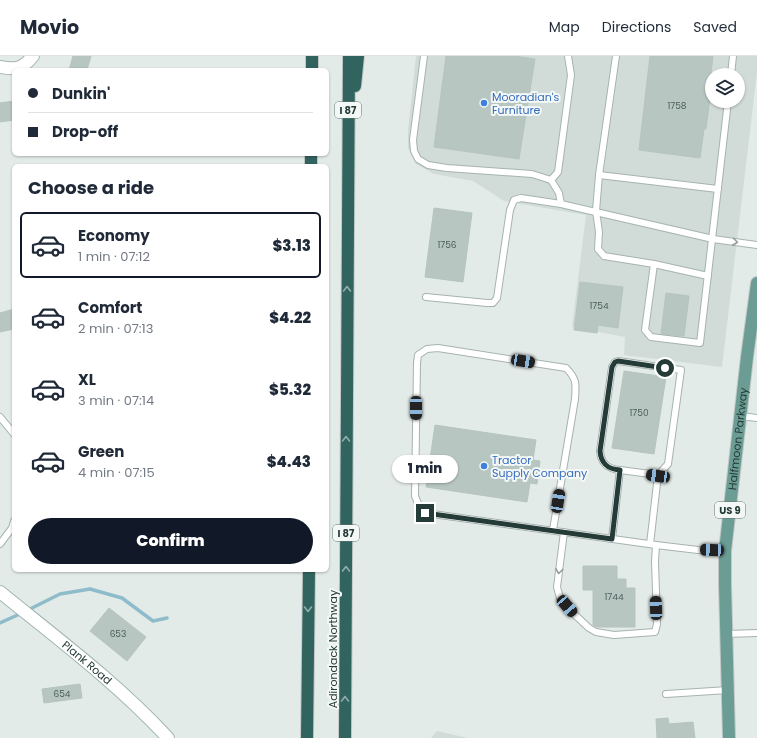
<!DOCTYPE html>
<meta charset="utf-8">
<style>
body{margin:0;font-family:Poppins,sans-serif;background:#f6f6f7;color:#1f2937;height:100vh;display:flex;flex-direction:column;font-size:15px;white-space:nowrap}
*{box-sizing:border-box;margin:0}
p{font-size:13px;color:#747a83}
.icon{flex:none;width:22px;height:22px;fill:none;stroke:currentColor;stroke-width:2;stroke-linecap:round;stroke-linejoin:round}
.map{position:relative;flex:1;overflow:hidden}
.side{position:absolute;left:12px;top:108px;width:317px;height:408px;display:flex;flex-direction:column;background:#fff;border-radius:6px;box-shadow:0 1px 3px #0004}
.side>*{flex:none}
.top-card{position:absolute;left:12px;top:12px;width:317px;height:88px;border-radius:6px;box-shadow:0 1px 3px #0004;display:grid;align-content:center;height:88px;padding:0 16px;background:#fff}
.controls{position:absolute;left:705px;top:12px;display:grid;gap:8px}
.controls a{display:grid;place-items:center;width:40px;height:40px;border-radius:50%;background:#fff;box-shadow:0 1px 3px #0004;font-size:20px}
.end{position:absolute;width:18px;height:18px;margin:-9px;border:5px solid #243b37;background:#fff;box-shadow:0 0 0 2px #fff}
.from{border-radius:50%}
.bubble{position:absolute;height:28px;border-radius:14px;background:#fff;box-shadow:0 1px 3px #0004;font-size:13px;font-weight:800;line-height:28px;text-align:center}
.car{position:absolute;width:12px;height:24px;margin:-12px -6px;border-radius:5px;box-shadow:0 0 3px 1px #0007;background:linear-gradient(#222 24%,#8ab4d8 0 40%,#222 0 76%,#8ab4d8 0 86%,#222 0)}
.top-card b{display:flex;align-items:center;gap:14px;height:38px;font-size:15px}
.top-card b+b{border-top:1px solid #e0e1e3}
.top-card i{width:10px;height:10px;background:#1f2937}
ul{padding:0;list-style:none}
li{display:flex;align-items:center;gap:12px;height:66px;margin:0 8px 6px;padding:0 8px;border:2px solid transparent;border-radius:6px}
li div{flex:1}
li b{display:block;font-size:15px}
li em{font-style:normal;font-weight:800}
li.active{border-color:#111827}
li>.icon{width:36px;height:36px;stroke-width:1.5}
h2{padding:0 16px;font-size:18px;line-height:48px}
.primary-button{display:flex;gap:8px;margin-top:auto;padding:8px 16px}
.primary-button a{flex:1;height:46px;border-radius:24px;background:#111827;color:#fff;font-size:16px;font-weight:800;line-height:46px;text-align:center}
header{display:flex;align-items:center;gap:24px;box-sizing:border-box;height:56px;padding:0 20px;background:#fff;border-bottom:1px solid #e0e1e3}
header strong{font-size:19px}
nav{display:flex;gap:22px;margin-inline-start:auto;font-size:14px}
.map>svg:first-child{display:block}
.built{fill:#d1dbd7;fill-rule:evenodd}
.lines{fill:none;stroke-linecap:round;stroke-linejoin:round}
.stream{stroke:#8fbccb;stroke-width:3.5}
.building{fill:#b8c6c1;stroke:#b6c4c0}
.lane-casing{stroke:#a6b3af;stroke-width:8}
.street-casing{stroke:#a6b3af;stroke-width:14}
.secondary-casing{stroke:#a2b6b1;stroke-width:14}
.primary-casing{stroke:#c2c8c7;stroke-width:14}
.highway-casing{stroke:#c2c8c7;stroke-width:14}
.lane{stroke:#fff;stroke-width:6}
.street{stroke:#fff;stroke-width:12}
.secondary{stroke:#fff;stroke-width:12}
.primary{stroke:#6b9d95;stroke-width:12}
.highway{stroke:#32645f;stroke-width:12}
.oneway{stroke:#929d9b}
.oneway2{stroke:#92aeaa}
.route{stroke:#243b37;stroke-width:5}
.shop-dot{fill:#3f7fe0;stroke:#f3f8f6;stroke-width:1.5}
.labels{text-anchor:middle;stroke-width:4;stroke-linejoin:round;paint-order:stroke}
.number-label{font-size:9px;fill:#495e5a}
.shield{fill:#f3f8f6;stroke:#627470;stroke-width:1}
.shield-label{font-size:10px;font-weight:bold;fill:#243b37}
.shop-label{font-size:11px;fill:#366cbe;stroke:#f3f8f6;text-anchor:start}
.street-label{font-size:11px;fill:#243b37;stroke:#f3f8f6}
</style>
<header>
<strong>Movio</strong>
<nav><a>Map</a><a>Directions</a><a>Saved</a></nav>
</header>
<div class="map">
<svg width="757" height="682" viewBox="0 0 757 682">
<rect width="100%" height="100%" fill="#e3ebe8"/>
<g class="built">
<path d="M 416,0 L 757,0 L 757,16 L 722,311 L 624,299 L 625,281 L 572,271 L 586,159 L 504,145 L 473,125 L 434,118 L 416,108 L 408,92 L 408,75 ZM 712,19 L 738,19 L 738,45 L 712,45 Z"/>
<polygon points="437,675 468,682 431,682"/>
</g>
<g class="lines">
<g class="stream">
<polyline points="28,554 60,538 90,533 122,542 153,565 167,562"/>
<polyline points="0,567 22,557"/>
</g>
</g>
<g class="building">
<polygon points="73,0 91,0 87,14 69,14"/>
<polygon points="446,0 514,0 535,3 519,103 434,91"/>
<polygon points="650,0 713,0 710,27 712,27 706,73 704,73 700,102 639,94"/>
<polygon points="14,45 14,64 0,66 0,47"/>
<polygon points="434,152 472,157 463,226 425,221"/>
<polygon points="580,226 623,231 618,272 598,269 597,277 574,274"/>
<polygon points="666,237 689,240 684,280 661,278"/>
<polygon points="14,253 14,273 0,276 0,257"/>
<polygon points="624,315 666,321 654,398 612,392"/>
<polygon points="435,369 536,384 533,404 540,405 537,428 530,427 527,446 426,431"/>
<polygon points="583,510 617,510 617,523 626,523 626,532 635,532 635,571 597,571 593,569 593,534 583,534"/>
<polygon points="109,552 146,581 127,605 90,575"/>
<polygon points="80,628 82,642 44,647 42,633"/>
<polygon points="668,662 669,668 693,666 695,682 657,682 656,663"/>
</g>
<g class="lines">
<g class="lane-casing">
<g id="lane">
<polyline points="424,0 413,84 414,95 418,103 428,109 447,112 532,118 551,124 558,116 571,19 568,0"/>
<polyline points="616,0 599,119 596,155 599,176 598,193 604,200 654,208 708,220"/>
<polyline points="731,19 733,0"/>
<polyline points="599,119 718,133"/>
<polyline points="551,124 559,137 561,148 713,183 757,189"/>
<polyline points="654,208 645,274 651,281 700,287 728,45"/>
<polyline points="426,241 487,247 493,247 497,242 510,154 514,144 521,142 561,148"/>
<polyline points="741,360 757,362"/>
<polyline points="0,361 14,378"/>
<path d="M 620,414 C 608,413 601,408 600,395 L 612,311 L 615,306 L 618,305 L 681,314 L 668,408 L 658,419"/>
<path d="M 553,474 L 575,343 C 576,328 577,323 566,312 L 438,292 L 427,293 L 418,299 L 417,307 L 415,440 L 419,450 L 425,457 L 656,489 L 698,494 L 725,495"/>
<polyline points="564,476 557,531 560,542 574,558 589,572 596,576 614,579 655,576 657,568 655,505 656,489"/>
<polyline points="612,483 620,414 658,419 650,488"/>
<polyline points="0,488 12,472 14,465"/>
<polyline points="726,578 757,577"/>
<polyline points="666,638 728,634"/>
</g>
</g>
<g class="street-casing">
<path id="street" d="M 0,11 C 17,14 22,13 33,0"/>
</g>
<g class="secondary-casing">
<g id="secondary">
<path id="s1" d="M 0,536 C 58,583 117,627 168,682"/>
</g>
</g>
<g class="primary-casing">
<g id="primary">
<path id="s2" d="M 729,682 L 725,528 L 725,495 L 747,301 L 757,227"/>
</g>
</g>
<g class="highway-casing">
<g id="highway">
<polyline points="312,14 312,0"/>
<polyline points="355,30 358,0"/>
<polyline points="311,110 311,98"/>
<polyline points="307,682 309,514"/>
<polyline points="345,682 349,0"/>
</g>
</g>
<use href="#lane" class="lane"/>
<use href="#street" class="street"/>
<use href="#secondary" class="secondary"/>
<use href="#primary" class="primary"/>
<use href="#highway" class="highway"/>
</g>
<defs><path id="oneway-chevron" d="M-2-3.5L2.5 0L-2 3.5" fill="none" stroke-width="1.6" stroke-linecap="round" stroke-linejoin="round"/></defs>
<g class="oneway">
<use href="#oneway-chevron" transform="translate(735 186) rotate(7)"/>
<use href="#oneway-chevron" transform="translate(559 515) rotate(97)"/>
</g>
<g class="oneway2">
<use href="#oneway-chevron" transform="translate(347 233) rotate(-90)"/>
<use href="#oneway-chevron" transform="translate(346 383) rotate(-90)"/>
<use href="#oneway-chevron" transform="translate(346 513) rotate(-90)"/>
<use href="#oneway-chevron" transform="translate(308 553) rotate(90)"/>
<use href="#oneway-chevron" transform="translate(345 643) rotate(-90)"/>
</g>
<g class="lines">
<path class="route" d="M 425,457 L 612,483 L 620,414 C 608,413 601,408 600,395 L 612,311 L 615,306 L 618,305 L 665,312"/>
</g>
<g class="shop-dot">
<circle cx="484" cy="47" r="4"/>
<circle cx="484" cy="410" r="4"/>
</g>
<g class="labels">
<g class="number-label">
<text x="677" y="53">1758</text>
<text x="447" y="192">1756</text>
<text x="599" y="253">1754</text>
<text x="639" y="360">1750</text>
<text x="614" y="544">1744</text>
<text x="118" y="581">653</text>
<text x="62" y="641">654</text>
</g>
<g class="shield">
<rect x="335" y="46" width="26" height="16" rx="3"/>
<rect x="715" y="446" width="30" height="16" rx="3"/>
<rect x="333" y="469" width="26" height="16" rx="3"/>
</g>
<g class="shield-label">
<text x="348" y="58">I 87</text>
<text x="730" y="458">US 9</text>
<text x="346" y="481">I 87</text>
</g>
<g class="shop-label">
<text x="492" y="45">Mooradian's<tspan x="492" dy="13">Furniture</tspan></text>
<text x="492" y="408">Tractor<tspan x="492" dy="13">Supply Company</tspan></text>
</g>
<g class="street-label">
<text dy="4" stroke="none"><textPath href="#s2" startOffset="300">Halfmoon Parkway</textPath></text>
<text transform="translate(333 593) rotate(-90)" y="4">Adirondack Northway</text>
<text dy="4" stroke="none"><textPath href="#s1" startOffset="112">Plank Road</textPath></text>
</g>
</g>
</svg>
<div class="controls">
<a><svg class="icon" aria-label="layers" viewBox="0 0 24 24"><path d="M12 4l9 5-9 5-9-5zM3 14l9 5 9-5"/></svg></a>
</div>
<i class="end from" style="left:665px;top:312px"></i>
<i class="end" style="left:425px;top:457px"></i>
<div class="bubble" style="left:392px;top:399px;width:66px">1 min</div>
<i class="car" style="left:523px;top:305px;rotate:99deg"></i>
<i class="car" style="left:416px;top:352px;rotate:180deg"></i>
<i class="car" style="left:658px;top:420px;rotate:278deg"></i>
<i class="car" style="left:558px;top:445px;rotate:9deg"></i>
<i class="car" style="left:712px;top:494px;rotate:272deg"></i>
<i class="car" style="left:567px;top:550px;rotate:139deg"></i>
<i class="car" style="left:656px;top:552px;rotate:358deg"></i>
<div class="top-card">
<b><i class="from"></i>Dunkin'</b>
<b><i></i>Drop-off</b>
</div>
<section class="side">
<h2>Choose a ride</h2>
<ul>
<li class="active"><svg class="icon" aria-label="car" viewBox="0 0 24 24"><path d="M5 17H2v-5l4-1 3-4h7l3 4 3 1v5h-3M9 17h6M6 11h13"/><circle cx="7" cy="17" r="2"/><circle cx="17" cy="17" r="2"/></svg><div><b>Economy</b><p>1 min · 07:12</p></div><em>$3.13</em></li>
<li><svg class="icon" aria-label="car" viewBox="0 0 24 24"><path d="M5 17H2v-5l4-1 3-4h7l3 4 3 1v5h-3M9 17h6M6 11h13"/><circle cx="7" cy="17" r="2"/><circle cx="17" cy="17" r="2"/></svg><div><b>Comfort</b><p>2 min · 07:13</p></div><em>$4.22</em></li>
<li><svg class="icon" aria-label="car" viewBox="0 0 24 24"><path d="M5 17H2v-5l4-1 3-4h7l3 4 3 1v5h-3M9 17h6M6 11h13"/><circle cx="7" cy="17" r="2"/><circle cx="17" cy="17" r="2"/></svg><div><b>XL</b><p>3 min · 07:14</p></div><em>$5.32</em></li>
<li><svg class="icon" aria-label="car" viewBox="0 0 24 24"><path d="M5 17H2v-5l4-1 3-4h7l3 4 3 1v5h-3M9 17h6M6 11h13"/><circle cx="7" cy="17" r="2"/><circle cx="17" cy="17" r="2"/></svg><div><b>Green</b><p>4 min · 07:15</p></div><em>$4.43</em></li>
</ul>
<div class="primary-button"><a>Confirm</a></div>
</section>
</div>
